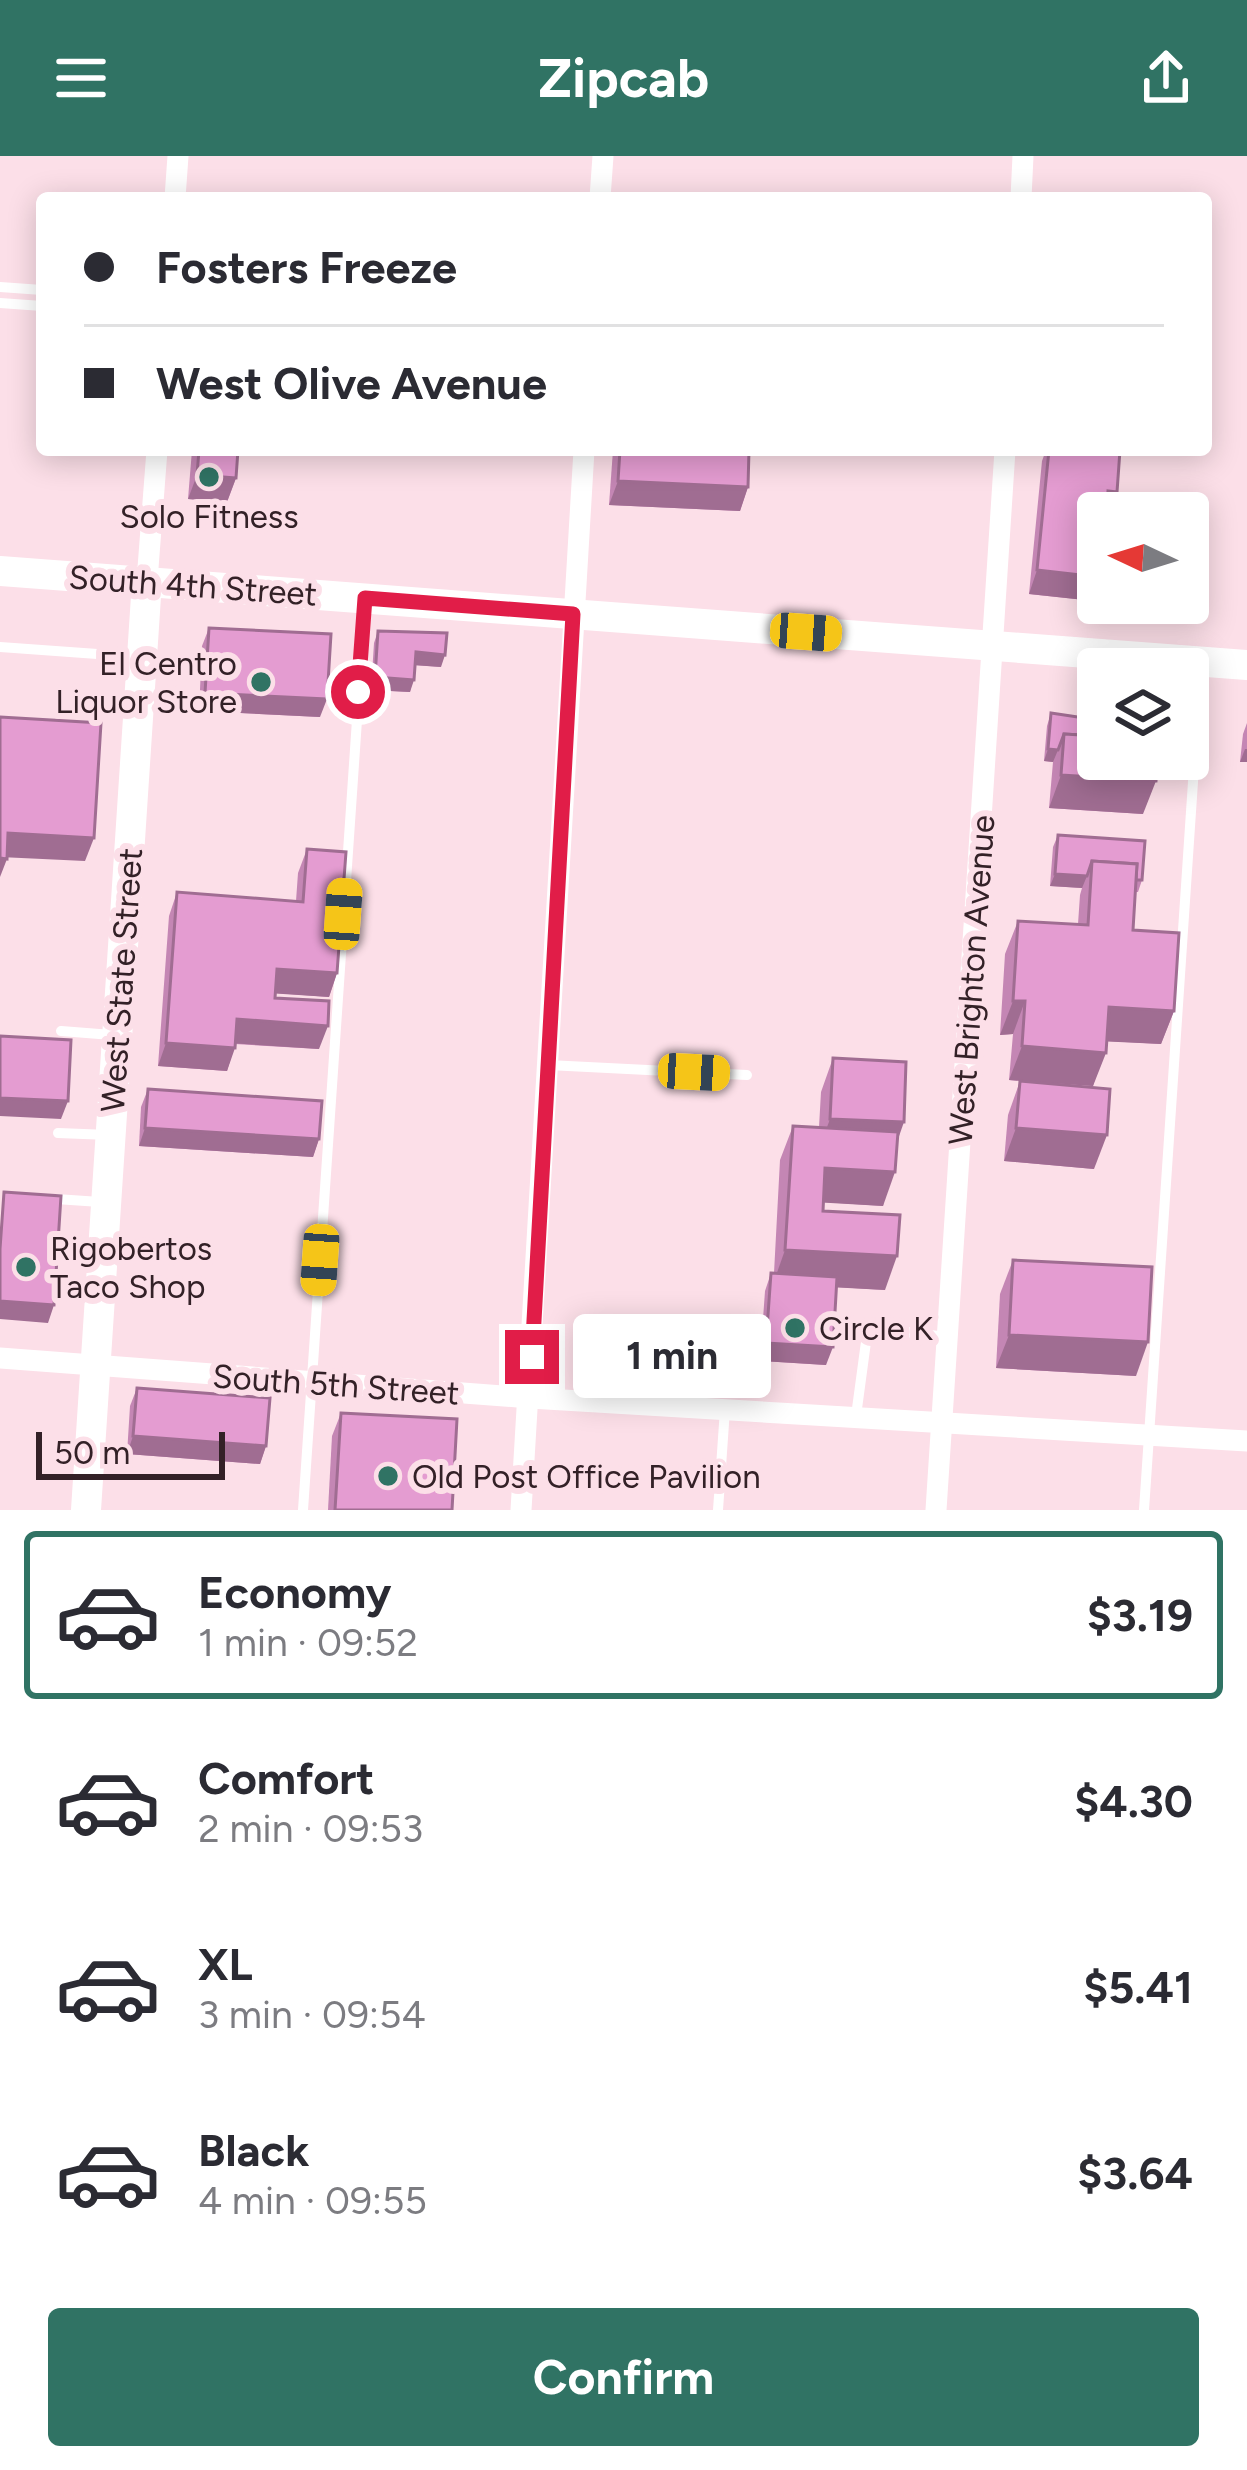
<!DOCTYPE html>
<meta charset="utf-8">
<style>
body{margin:0;font-family:Figtree,sans-serif;background:#f7f7f7;color:#2b2b33;height:100vh;display:flex;flex-direction:column;font-size:45px;white-space:nowrap}
*{box-sizing:border-box;margin:0}
p{font-size:39px;color:#7c7c81}
.icon{flex:none;width:66px;height:66px;fill:none;stroke:currentColor;stroke-width:2;stroke-linecap:round;stroke-linejoin:round}
.map{position:relative;height:1354px;overflow:hidden}
.side{display:flex;flex-direction:column;background:#fff;flex:1}
.side>*{flex:none}
.banner{position:absolute;left:36px;top:36px;width:1176px;height:264px;border-radius:12px;box-shadow:0 6px 30px #0003;display:grid;align-content:center;height:264px;padding:0 48px;background:#fff}
.needle{width:78px;rotate:274deg}
.controls{position:absolute;left:1077px;top:336px;display:grid;gap:24px}
.controls a{display:grid;place-items:center;width:132px;height:132px;border-radius:12px;background:#fff;box-shadow:0 6px 30px #0003;font-size:60px}
.scale{position:absolute;left:36px;bottom:30px;width:189px;box-sizing:border-box;padding-left:12px;border:6px solid #332127;border-top:0;font-size:33px;line-height:42px;white-space:nowrap;color:#332127;-webkit-text-stroke:9px #fcdfe8;paint-order:stroke}
.end{position:absolute;width:54px;height:54px;margin:-27px;border:15px solid #e11d48;background:#fff;box-shadow:0 0 0 6px #fff}
.from{border-radius:50%}
.bubble{position:absolute;height:84px;border-radius:12px;background:#fff;box-shadow:0 6px 30px #0003;font-size:39px;font-weight:700;line-height:84px;text-align:center}
.car{position:absolute;width:36px;height:72px;margin:-36px -18px;border-radius:15px;box-shadow:0 0 9px 3px #0007;background:linear-gradient(#f5c518 24%,#345 0 40%,#f5c518 0 76%,#345 0 86%,#f5c518 0)}
.banner b{display:flex;align-items:center;gap:42px;height:114px;font-size:45px}
.banner b+b{border-top:3px solid #e1e1e2}
.banner i{width:30px;height:30px;background:#2b2b33}
ul{padding:21px 0 0;list-style:none}
li{display:flex;align-items:center;gap:36px;height:168px;margin:0 24px 18px;padding:0 24px;border:6px solid transparent;border-radius:12px}
li div{flex:1}
li b{display:block;font-size:45px}
li em{font-style:normal;font-weight:700}
li.current{border-color:#307364}
li>.icon{width:108px;height:108px;stroke-width:1.5}
.cta{display:flex;gap:24px;margin-top:auto;padding:24px 48px}
.cta a{flex:1;height:138px;border-radius:12px;background:#307364;color:#fff;font-size:48px;font-weight:700;line-height:138px;text-align:center}
header{display:flex;justify-content:space-between;align-items:center;height:156px;padding:0 48px;background:#307364;color:#fff;font-size:54px;font-weight:700}
.map>svg:first-child{display:block}
.lines{fill:none;stroke-linecap:round;stroke-linejoin:round}
.lane{stroke:#fff;stroke-width:10}
.street{stroke:#fff;stroke-width:21}
.secondary{stroke:#fff;stroke-width:30}
.wall{fill:#c486b4}
.shaded-wall{fill:#a06d92}
.building{fill:#e49cd1;stroke:#a06d92;stroke-width:3}
.route{stroke:#e11d48;stroke-width:15}
.poi-dot{fill:#307364;stroke:#fcdfe8;stroke-width:4.5}
.labels{text-anchor:middle;stroke-width:12;stroke-linejoin:round;paint-order:stroke}
.poi-label{font-size:33px;fill:#332127;stroke:#fcdfe8;text-anchor:start}
.street-label{font-size:33px;fill:#332127;stroke:#fcdfe8}
</style>
<header><svg class="icon" aria-label="menu" viewBox="0 0 24 24"><path d="M4 6h16M4 12h16M4 18h16"/></svg>Zipcab<svg class="icon" aria-label="share" viewBox="0 0 24 24"><path d="M12 15V3M7 8l5-5 5 5M5 13v7h14v-7"/></svg></header>
<div class="map">
<svg width="1247" height="1354" viewBox="0 0 1247 1354">
<rect width="100%" height="100%" fill="#fcdfe8"/>
<g class="lines">
<g class="lane">
<polyline points="0,131 42,134"/>
<polyline points="0,147 42,150"/>
<polyline points="0,491 139,501"/>
<polyline points="61,875 112,879"/>
<polyline points="548,909 747,919"/>
<polyline points="58,977 109,979"/>
<polyline points="56,1043 100,1046"/>
<polyline points="856,1260 868,1171 946,1181"/>
<polyline points="303,1354 365,447"/>
<polyline points="718,1354 725,1253"/>
<polyline points="1144,1354 1201,507"/>
</g>
<g class="street">
<polyline points="175,42 178,0"/>
<polyline points="600,42 603,0"/>
<polyline points="1021,42 1023,0"/>
<polyline points="147,425 157,294"/>
<polyline points="0,1202 530,1242 1247,1285"/>
<polyline points="521,1354 584,294"/>
<polyline points="936,1354 1005,294"/>
</g>
<g class="secondary">
<polyline points="0,415 1247,509"/>
<polyline points="86,1354 147,425"/>
</g>
</g>
<g class="wall">
<polygon points="192,294 238,294 236,322 227,346 188,343"/>
<polygon points="613,294 749,294 748,331 740,355 609,349"/>
<polygon points="1046,294 1120,294 1117,336 1109,357 1098,357 1098,434 1094,445 1029,438 1042,305"/>
<polygon points="209,472 320,561 199,555 202,490"/>
<polygon points="378,475 441,511 415,509 410,536 371,534 374,487"/>
<polygon points="1051,557 1143,658 1049,652 1053,606 1044,605 1047,570"/>
<polygon points="1247,567 1247,606 1240,606 1243,578"/>
<polygon points="1058,679 1142,724 1138,736 1135,736 1133,774 1174,855 1161,888 1107,885 1093,930 1009,924 1013,878 1000,879 1005,798 1018,765 1078,768 1080,739 1082,732 1050,730 1053,691"/>
<polygon points="307,693 337,817 329,841 275,837 275,842 319,893 235,888 227,915 158,910 169,760 177,736 296,745 298,717"/>
<polygon points="833,902 897,984 883,1050 823,1046 823,1055 885,1134 836,1131 826,1209 760,1205 765,1135 771,1117 774,1117 780,1004 793,970 819,971 821,936"/>
<polygon points="1020,925 1094,1013 1004,1005 1008,959"/>
<polygon points="148,933 319,983 313,1001 139,990 141,951"/>
<polygon points="1013,1104 1136,1220 996,1212 1000,1138"/>
<polygon points="137,1232 266,1290 260,1308 127,1298 130,1250"/>
<polygon points="341,1257 452,1354 328,1354 332,1280"/>
</g>
<g class="shaded-wall">
<polygon points="197,319 236,322 227,346 188,343"/>
<polygon points="618,325 748,331 740,355 609,349"/>
<polygon points="1108,335 1117,336 1109,357 1100,357"/>
<polygon points="1037,414 1098,421 1098,434 1094,445 1029,438"/>
<polygon points="416,496 445,499 441,511 412,509"/>
<polygon points="375,521 414,524 410,536 371,534"/>
<polygon points="205,537 327,543 320,561 199,555"/>
<polygon points="1048,593 1058,594 1053,606 1044,605"/>
<polygon points="1245,593 1247,593 1247,606 1240,606"/>
<polygon points="1061,619 1156,625 1143,658 1049,652"/>
<polygon points="8,677 94,682 85,705 0,701"/>
<polygon points="0,702 7,703 0,721"/>
<polygon points="1055,718 1087,720 1082,732 1050,730"/>
<polygon points="277,813 337,817 329,841 268,837"/>
<polygon points="1013,845 1025,845 1013,878 1000,879"/>
<polygon points="1109,851 1174,855 1161,888 1097,885"/>
<polygon points="237,863 328,870 319,893 229,887"/>
<polygon points="166,887 235,892 227,915 158,910"/>
<polygon points="1022,890 1106,897 1093,930 1009,924"/>
<polygon points="0,942 68,945 61,963 0,960"/>
<polygon points="830,963 904,966 892,1000 818,996"/>
<polygon points="145,972 319,983 313,1001 139,990"/>
<polygon points="1016,972 1107,979 1094,1013 1004,1005"/>
<polygon points="825,1012 895,1016 883,1050 813,1046"/>
<polygon points="785,1094 897,1100 885,1134 773,1128"/>
<polygon points="0,1145 54,1149 48,1167 0,1163"/>
<polygon points="1009,1179 1148,1186 1136,1220 996,1212"/>
<polygon points="766,1187 833,1191 826,1209 760,1205"/>
<polygon points="133,1280 266,1290 260,1308 127,1298"/>
</g>
<g class="building">
<polygon points="199,294 238,294 236,322 197,319"/>
<polygon points="620,294 749,294 748,331 618,325"/>
<polygon points="1049,294 1120,294 1117,336 1108,335 1107,357 1098,357 1098,421 1037,414"/>
<polygon points="209,472 331,478 327,543 205,537"/>
<polygon points="378,475 447,477 445,499 416,496 414,524 375,521"/>
<polygon points="1051,557 1098,564 1098,580 1064,578 1058,594 1048,593"/>
<polygon points="0,561 101,567 94,682 8,677 7,703 0,702"/>
<polygon points="1064,578 1098,580 1098,603 1158,603 1156,625 1061,619"/>
<polygon points="1058,679 1145,685 1142,724 1136,724 1137,708 1092,705 1087,720 1055,718"/>
<polygon points="307,693 346,696 337,817 277,813 275,842 329,845 328,870 237,863 235,892 166,887 177,736 303,746"/>
<polygon points="1092,705 1137,708 1133,774 1179,777 1174,855 1109,851 1106,897 1022,890 1025,845 1013,845 1018,765 1088,769"/>
<polygon points="0,880 71,884 68,945 0,942"/>
<polygon points="833,902 906,906 904,966 830,963"/>
<polygon points="1020,925 1110,933 1107,979 1016,972"/>
<polygon points="148,933 322,945 319,983 145,972"/>
<polygon points="793,970 898,976 895,1016 825,1012 823,1055 900,1059 897,1100 785,1094"/>
<polygon points="4,1036 61,1040 54,1149 0,1145 0,1093"/>
<polygon points="1013,1104 1152,1111 1148,1186 1009,1179"/>
<polygon points="771,1117 837,1121 833,1191 766,1187"/>
<polygon points="137,1232 270,1242 266,1290 133,1280"/>
<polygon points="341,1257 457,1263 452,1354 335,1354"/>
</g>
<g class="lines">
<polyline class="route" points="358,536 365,442 573,458 532,1201"/>
</g>
<g class="poi-dot">
<circle cx="209" cy="321" r="12"/>
<circle cx="261" cy="526" r="12"/>
<circle cx="26" cy="1111" r="12"/>
<circle cx="795" cy="1172" r="12"/>
<circle cx="388" cy="1320" r="12"/>
</g>
<g class="labels">
<g class="poi-label">
<text x="209" y="372" text-anchor="middle">Solo Fitness</text>
<text x="237" y="519" text-anchor="end">El Centro<tspan x="237" dy="38">Liquor Store</tspan></text>
<text x="50" y="1104">Rigobertos<tspan x="50" dy="38">Taco Shop</tspan></text>
<text x="819" y="1184">Circle K</text>
<text x="412" y="1332">Old Post Office Pavilion</text>
</g>
<g class="street-label">
<text transform="translate(193 429) rotate(4)" y="12">South 4th Street</text>
<text transform="translate(121 824) rotate(-86)" y="12">West State Street</text>
<text transform="translate(971 824) rotate(-86)" y="12">West Brighton Avenue</text>
<text transform="translate(336 1228) rotate(4)" y="12">South 5th Street</text>
</g>
</g>
</svg>
<div class="controls">
<a><svg class="needle" viewBox="-14 -14 28 28"><path d="M0-13l5 13h-10z" fill="#e53935"/><path d="M0 13l5-13h-10z" fill="#7c7c81"/></svg></a>
<a><svg class="icon" aria-label="layers" viewBox="0 0 24 24"><path d="M12 4l9 5-9 5-9-5zM3 14l9 5 9-5"/></svg></a>
</div>
<div class="scale">50 m</div>
<i class="end from" style="left:358px;top:536px"></i>
<i class="end" style="left:532px;top:1201px"></i>
<div class="bubble" style="left:573px;top:1158px;width:198px">1 min</div>
<i class="car" style="left:806px;top:476px;rotate:94deg"></i>
<i class="car" style="left:343px;top:758px;rotate:4deg"></i>
<i class="car" style="left:694px;top:916px;rotate:93deg"></i>
<i class="car" style="left:320px;top:1104px;rotate:184deg"></i>
<div class="banner">
<b><i class="from"></i>Fosters Freeze</b>
<b><i></i>West Olive Avenue</b>
</div>
</div>
<section class="side">
<ul>
<li class="current"><svg class="icon" aria-label="car" viewBox="0 0 24 24"><path d="M5 17H2v-5l4-1 3-4h7l3 4 3 1v5h-3M9 17h6M6 11h13"/><circle cx="7" cy="17" r="2"/><circle cx="17" cy="17" r="2"/></svg><div><b>Economy</b><p>1 min · 09:52</p></div><em>$3.19</em></li>
<li><svg class="icon" aria-label="car" viewBox="0 0 24 24"><path d="M5 17H2v-5l4-1 3-4h7l3 4 3 1v5h-3M9 17h6M6 11h13"/><circle cx="7" cy="17" r="2"/><circle cx="17" cy="17" r="2"/></svg><div><b>Comfort</b><p>2 min · 09:53</p></div><em>$4.30</em></li>
<li><svg class="icon" aria-label="car" viewBox="0 0 24 24"><path d="M5 17H2v-5l4-1 3-4h7l3 4 3 1v5h-3M9 17h6M6 11h13"/><circle cx="7" cy="17" r="2"/><circle cx="17" cy="17" r="2"/></svg><div><b>XL</b><p>3 min · 09:54</p></div><em>$5.41</em></li>
<li><svg class="icon" aria-label="car" viewBox="0 0 24 24"><path d="M5 17H2v-5l4-1 3-4h7l3 4 3 1v5h-3M9 17h6M6 11h13"/><circle cx="7" cy="17" r="2"/><circle cx="17" cy="17" r="2"/></svg><div><b>Black</b><p>4 min · 09:55</p></div><em>$3.64</em></li>
</ul>
<div class="cta"><a>Confirm</a></div>
</section>
